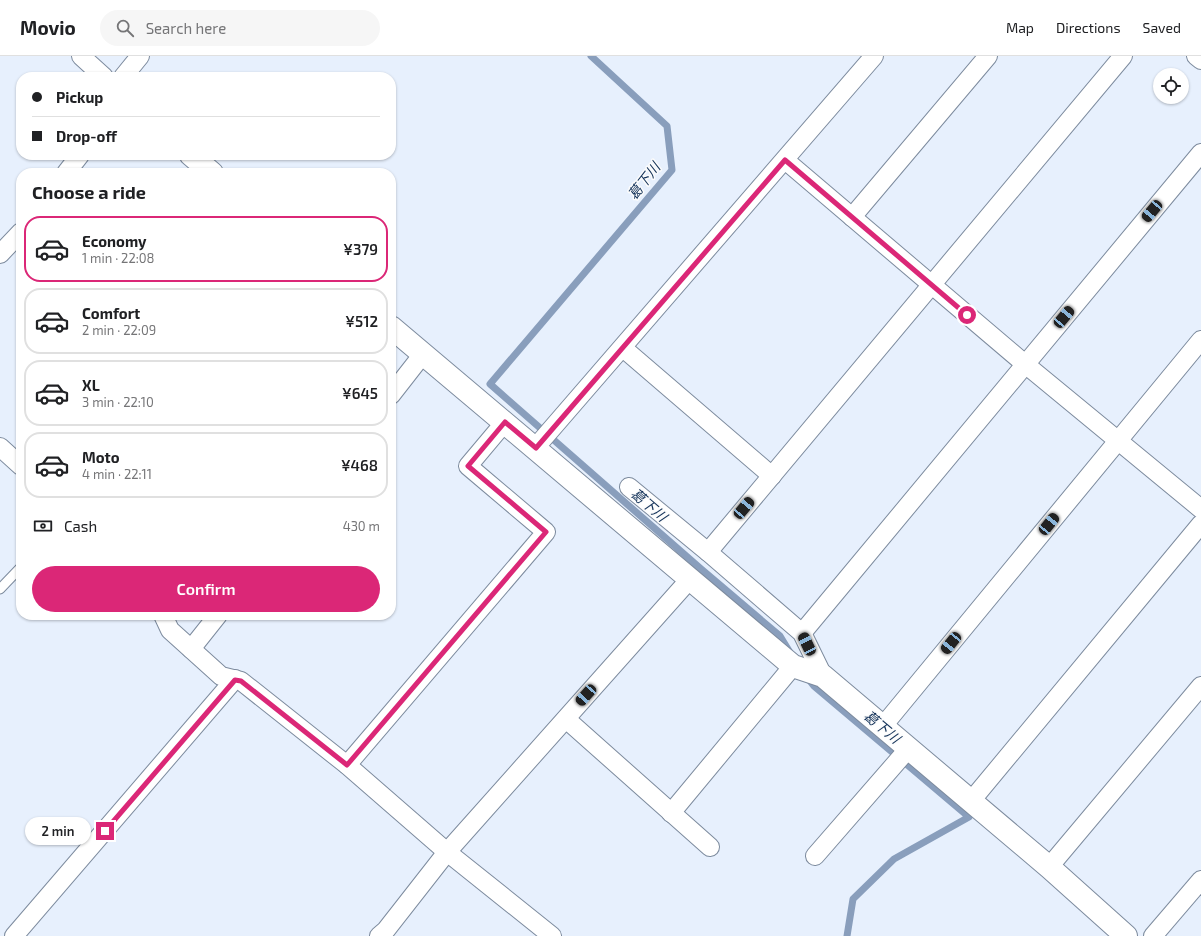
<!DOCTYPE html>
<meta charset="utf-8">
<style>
body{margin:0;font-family:"Exo 2","Noto Sans JP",sans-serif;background:#f6f6f6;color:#202124;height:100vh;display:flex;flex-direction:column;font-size:15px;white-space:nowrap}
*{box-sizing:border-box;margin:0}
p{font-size:13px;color:#757577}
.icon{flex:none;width:22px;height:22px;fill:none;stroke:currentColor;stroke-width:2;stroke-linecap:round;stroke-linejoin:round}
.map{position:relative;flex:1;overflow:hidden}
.panel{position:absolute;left:16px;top:112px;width:380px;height:452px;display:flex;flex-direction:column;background:#fff;border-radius:16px;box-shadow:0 1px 3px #0004}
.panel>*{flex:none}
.top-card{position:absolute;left:16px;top:16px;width:380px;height:88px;border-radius:16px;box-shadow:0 1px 3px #0004;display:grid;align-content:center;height:88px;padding:0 16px;background:#fff}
.controls{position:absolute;left:1153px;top:12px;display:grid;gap:8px}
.controls a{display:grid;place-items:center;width:36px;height:36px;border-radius:50%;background:#fff;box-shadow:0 1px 3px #0004;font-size:20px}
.end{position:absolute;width:18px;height:18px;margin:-9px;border:5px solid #db2777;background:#fff;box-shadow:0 0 0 2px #fff}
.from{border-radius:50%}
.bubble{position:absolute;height:28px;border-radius:14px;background:#fff;box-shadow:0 1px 3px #0004;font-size:13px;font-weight:600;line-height:28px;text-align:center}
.car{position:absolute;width:12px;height:24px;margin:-12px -6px;border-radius:5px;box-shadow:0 0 3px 1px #0007;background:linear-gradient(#222 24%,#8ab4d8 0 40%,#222 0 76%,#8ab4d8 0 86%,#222 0)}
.top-card b{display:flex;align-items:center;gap:14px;height:38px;font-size:15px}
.top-card b+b{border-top:1px solid #e0e0e0}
.top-card i{width:10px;height:10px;background:#202124}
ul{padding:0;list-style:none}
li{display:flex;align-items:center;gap:12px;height:66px;margin:0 8px 6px;padding:0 8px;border:2px solid #e0e0e0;border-radius:16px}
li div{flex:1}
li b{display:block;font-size:15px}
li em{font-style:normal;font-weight:600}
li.current{border-color:#db2777}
li>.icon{width:36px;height:36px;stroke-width:1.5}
h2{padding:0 16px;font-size:18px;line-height:48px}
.pay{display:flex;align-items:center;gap:10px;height:44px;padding:0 16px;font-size:15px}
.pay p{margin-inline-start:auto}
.button{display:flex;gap:8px;margin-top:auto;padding:8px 16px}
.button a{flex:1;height:46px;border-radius:24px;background:#db2777;color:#fff;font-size:16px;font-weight:600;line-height:46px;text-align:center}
header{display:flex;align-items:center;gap:24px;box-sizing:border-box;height:56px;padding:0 20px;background:#fff;border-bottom:1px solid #e0e0e0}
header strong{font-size:19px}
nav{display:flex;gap:22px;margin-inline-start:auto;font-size:14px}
.search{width:280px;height:36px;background:#f6f6f6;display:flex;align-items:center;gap:10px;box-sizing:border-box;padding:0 14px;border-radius:22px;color:#757577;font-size:15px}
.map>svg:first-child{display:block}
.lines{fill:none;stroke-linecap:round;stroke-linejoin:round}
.stream{stroke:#899ebc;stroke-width:7}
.service-casing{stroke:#7d8b9e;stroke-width:11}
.minor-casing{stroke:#7d8b9e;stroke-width:20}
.tertiary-casing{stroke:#7d8b9e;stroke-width:24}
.service{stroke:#fff;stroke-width:9}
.minor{stroke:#fff;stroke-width:18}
.tertiary{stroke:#fff;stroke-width:22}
.route{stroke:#db2777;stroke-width:5}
.labels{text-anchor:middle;stroke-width:3;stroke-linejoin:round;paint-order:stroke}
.water-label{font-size:14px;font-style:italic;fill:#123158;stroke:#fcfcfc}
</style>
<header>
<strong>Movio</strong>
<div class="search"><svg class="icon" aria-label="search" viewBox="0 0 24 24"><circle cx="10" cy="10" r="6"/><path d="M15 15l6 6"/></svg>Search here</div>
<nav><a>Map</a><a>Directions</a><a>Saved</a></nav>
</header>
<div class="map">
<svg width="1201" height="880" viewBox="0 0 1201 880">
<rect width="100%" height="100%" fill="#e7f0fd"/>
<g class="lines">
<g class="stream">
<polyline points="591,0 667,70 672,114 490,328 701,513 780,580 791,598"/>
<polyline points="807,621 814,630 969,761 894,803 853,843 847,880"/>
</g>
<g class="service-casing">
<polyline id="service" points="0,533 21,511"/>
</g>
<g class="minor-casing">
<g id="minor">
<polyline points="81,0 104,21"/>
<polyline points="1196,0 1201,4"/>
<polyline points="123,21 140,0"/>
<polyline points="785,104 1025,308 1201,453"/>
<polyline points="66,117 80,99"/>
<polyline points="852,161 988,0"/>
<polyline points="0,198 21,176"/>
<polyline points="623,292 772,420"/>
<polyline points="391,339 423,298"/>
<polyline points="0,391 21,410"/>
<polyline points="535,392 874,0"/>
<polyline points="629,431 708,496 802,577 823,620"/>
<polyline points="708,496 1123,0"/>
<polyline points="163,559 170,574 221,620 241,625 347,709 447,796 552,880"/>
<polyline points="802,577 1201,97"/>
<polyline points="191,593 218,559"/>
<polyline points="566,663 710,791"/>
<polyline points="883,670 1201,284"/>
<polyline points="347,709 546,476 468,410 505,366"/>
<polyline points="971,745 1201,468"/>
<polyline points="671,757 793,610"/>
<polyline points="815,800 909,692"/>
<polyline points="1049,811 1201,630"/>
<polyline points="14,880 235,623"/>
<polyline points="379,880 386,874 447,796 690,523"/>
<polyline points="1153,880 1201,824"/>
</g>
</g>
<g class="tertiary-casing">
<g id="tertiary">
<polyline points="191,99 212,117"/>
<polyline points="391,271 793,610 823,620 1049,811 1126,880"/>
</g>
</g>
<use href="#service" class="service"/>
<use href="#minor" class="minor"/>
<use href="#tertiary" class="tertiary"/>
</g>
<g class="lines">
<polyline class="route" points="105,775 235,624 241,625 347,709 546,476 468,410 505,366 536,392 785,104 967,259"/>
</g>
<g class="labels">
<g class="water-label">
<text transform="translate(644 125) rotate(-52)" y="5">葛下川</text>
<text transform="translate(649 449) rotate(41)" y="5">葛下川</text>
<text transform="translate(882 671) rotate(40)" y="5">葛下川</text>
</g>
</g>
</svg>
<div class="controls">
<a><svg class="icon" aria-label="locate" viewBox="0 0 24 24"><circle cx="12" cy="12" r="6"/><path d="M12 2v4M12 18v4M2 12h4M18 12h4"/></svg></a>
</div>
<i class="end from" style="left:967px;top:259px"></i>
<i class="end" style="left:105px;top:775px"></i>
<div class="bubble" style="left:25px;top:761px;width:66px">2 min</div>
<i class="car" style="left:1152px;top:155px;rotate:220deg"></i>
<i class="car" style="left:1064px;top:261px;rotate:40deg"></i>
<i class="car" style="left:744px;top:452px;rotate:40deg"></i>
<i class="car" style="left:1049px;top:468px;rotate:39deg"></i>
<i class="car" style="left:951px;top:587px;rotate:219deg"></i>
<i class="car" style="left:807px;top:588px;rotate:334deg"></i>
<i class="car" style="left:586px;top:639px;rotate:222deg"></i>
<div class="top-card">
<b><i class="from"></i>Pickup</b>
<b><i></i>Drop-off</b>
</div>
<section class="panel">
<h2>Choose a ride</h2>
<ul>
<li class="current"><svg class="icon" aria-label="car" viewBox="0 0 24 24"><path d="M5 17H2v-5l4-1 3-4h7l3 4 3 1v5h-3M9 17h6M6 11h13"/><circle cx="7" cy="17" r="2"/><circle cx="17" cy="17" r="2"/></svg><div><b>Economy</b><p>1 min · 22:08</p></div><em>¥379</em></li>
<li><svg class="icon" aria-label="car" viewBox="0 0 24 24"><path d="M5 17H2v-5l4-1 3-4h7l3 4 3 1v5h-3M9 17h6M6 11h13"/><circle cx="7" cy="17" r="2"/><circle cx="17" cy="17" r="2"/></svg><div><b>Comfort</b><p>2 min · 22:09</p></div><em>¥512</em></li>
<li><svg class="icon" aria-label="car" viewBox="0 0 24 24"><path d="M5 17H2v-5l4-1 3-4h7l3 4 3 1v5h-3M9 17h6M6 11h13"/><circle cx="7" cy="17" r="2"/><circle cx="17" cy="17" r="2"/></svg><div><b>XL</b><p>3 min · 22:10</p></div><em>¥645</em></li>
<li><svg class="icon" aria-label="car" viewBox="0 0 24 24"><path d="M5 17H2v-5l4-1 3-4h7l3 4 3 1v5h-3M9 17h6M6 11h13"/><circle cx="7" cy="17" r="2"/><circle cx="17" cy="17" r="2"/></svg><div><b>Moto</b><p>4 min · 22:11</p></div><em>¥468</em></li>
</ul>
<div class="pay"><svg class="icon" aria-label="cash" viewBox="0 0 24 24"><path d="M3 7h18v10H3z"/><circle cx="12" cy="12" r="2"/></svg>Cash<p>430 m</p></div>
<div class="button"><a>Confirm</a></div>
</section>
</div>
